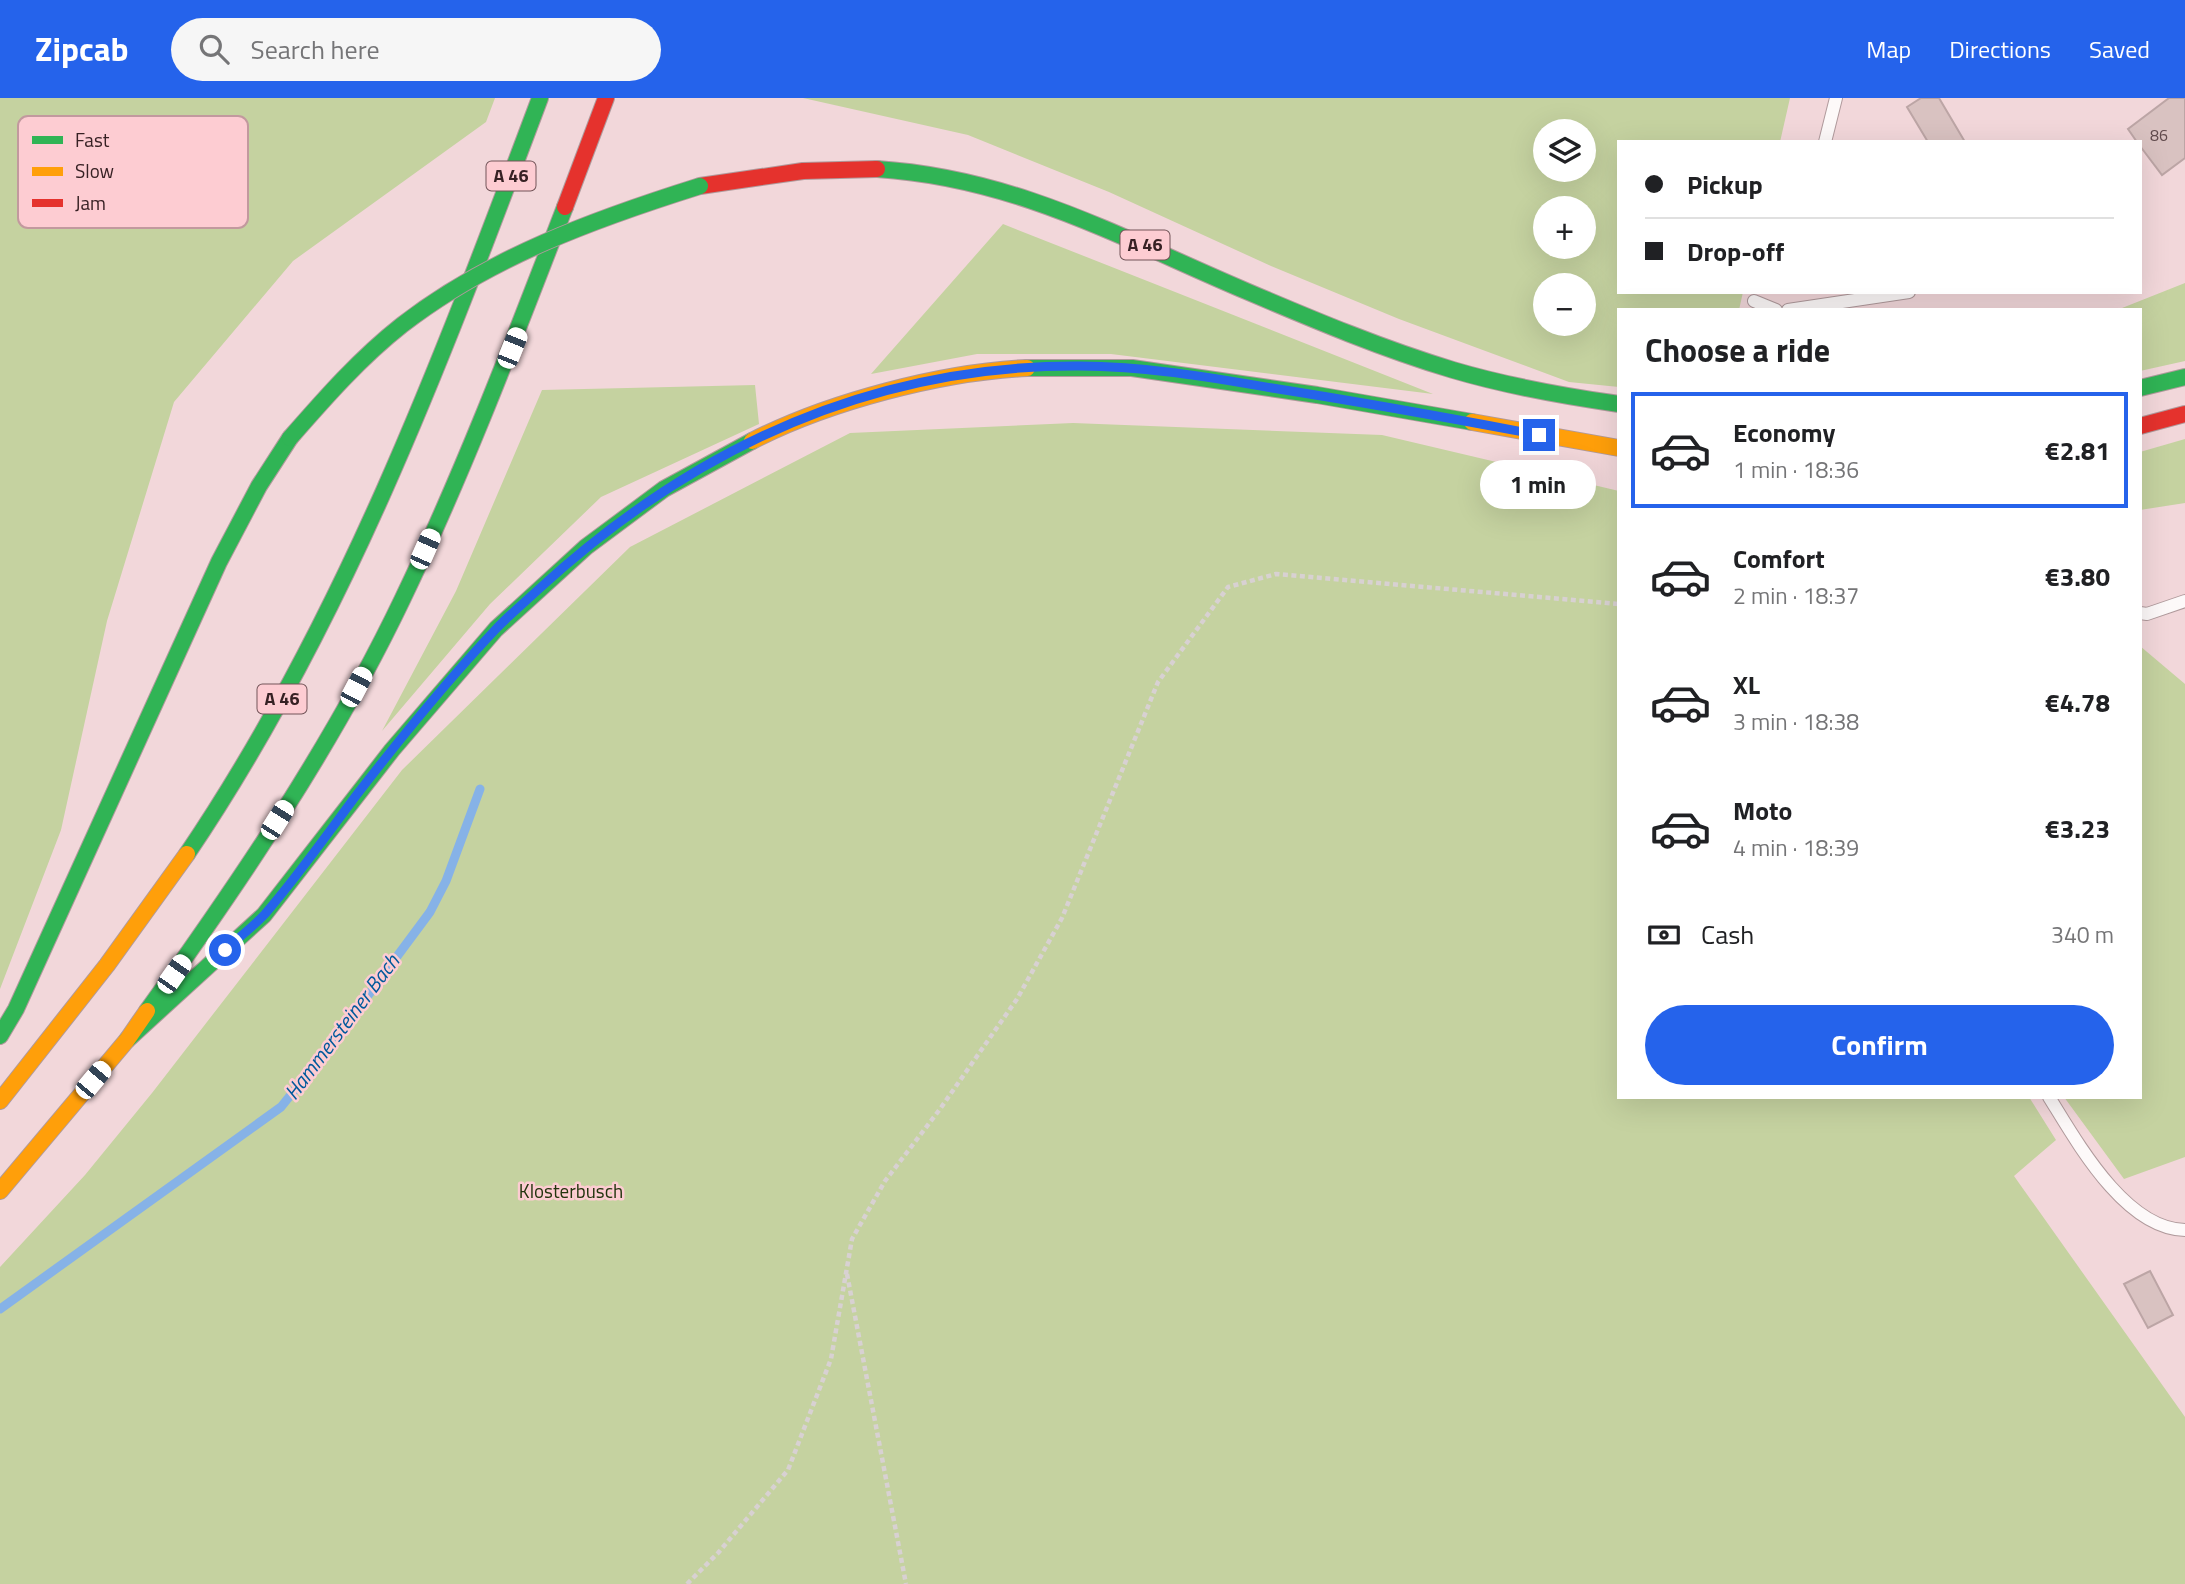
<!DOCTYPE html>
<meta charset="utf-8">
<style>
body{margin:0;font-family:"Titillium Web",sans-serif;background:#f6f6f6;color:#202124;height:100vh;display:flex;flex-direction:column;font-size:26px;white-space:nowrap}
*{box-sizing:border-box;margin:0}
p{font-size:23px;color:#757577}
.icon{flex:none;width:38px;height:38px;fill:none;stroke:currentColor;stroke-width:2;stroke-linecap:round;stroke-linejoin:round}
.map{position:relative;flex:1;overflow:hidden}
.panel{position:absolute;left:1617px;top:210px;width:525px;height:791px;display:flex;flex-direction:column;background:#fff;border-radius:0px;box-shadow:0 7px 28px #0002}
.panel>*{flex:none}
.guide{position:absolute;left:1617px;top:42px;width:525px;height:154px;border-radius:0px;box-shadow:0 7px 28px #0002;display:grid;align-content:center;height:154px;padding:0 28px;background:#fff}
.tools{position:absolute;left:1533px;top:21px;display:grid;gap:14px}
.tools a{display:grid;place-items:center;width:63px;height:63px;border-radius:50%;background:#fff;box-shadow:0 7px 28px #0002;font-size:35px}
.end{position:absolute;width:32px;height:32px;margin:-16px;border:9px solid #2563eb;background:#fff;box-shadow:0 0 0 4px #fff}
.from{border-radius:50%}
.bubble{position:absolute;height:49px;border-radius:24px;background:#fff;box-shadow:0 7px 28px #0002;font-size:23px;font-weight:700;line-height:49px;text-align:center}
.car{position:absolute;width:21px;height:42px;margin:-21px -10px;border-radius:9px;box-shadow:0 0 5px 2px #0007;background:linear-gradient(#fff 24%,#345 0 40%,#fff 0 76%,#345 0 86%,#fff 0)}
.guide b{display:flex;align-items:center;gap:24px;height:66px;font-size:26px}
.guide b+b{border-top:2px solid #e0e0e0}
.guide i{width:18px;height:18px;background:#202124}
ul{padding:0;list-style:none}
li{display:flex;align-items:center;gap:21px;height:116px;margin:0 14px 10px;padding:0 14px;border:4px solid transparent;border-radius:0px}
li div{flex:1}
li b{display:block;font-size:26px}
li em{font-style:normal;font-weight:700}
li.selected{border-color:#2563eb}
li>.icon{width:63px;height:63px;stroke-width:1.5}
h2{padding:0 28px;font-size:32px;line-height:84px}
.pay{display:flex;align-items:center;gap:18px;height:77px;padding:0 28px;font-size:26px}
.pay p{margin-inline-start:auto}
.cta{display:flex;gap:14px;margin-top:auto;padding:14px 28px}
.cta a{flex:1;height:80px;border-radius:42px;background:#2563eb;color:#fff;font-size:28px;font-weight:700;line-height:80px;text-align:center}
header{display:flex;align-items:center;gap:42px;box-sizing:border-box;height:98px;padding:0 35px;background:#2563eb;color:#fff}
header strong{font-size:33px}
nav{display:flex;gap:38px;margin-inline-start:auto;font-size:24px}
.search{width:490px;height:63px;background:#f6f6f6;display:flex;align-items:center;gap:18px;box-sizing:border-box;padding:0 24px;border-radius:38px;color:#757577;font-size:26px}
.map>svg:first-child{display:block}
.green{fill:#c5d2a0;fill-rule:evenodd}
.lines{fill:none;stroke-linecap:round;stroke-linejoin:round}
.stream{stroke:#86b2e7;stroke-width:9}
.building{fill:#d9c2c1;stroke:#bca5a5;stroke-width:2}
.lane-casing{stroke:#b09a9c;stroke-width:14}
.fast-casing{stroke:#b09a9c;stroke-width:18}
.slow-casing{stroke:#b09a9c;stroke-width:18}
.jam-casing{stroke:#b09a9c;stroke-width:18}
.path{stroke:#d8d1d2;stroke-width:4.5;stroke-dasharray:5 3.5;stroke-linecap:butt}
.lane{stroke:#fdf9f9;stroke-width:12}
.fast{stroke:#30b455;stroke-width:16}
.slow{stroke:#ff9f0a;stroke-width:16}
.jam{stroke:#e5322d;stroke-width:16}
.fast-bridge-casing{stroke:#b09a9c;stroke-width:18;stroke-linecap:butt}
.fast-bridge{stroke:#30b455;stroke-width:16}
.route{stroke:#2563eb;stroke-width:9}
.labels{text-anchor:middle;stroke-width:5;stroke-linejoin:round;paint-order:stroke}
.number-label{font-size:16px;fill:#614b4d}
.shield{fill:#fdccd2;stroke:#725458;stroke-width:2}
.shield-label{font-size:18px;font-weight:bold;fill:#372124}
.park-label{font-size:19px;fill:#22340d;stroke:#fdccd2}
.water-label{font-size:21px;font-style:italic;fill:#00599c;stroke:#fdccd2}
.key{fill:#fdccd2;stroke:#c2999e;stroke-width:2}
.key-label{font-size:19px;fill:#372124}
</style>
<header>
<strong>Zipcab</strong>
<div class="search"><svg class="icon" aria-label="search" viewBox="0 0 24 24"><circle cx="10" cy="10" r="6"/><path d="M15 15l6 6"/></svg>Search here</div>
<nav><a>Map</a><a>Directions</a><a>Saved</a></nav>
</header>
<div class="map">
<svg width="2185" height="1486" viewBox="0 0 2185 1486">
<rect width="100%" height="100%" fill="#f2d7da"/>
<g class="green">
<polygon points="0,0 495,0 486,24 293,163 174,304 107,523 61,732 0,891"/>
<path d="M 803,0 L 1790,0 L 1780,44 L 1619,44 L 1619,194 L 1743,194 L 1739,212 L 1619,212 L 1619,289 L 1569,284 L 1399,221 L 1271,168 L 1109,94 L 968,37 ZM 1545,33 L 1584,33 L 1584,72 L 1545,72 ZM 1545,110 L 1584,110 L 1584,149 L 1545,149 ZM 1545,187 L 1584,187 L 1584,226 L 1545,226 Z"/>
<polygon points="1003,126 1433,296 1111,256 977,256 871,276"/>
<polygon points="2185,185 2185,263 2140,273 2140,212 2117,212"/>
<polygon points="755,287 759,326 601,399 490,506 382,633 456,493 542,292"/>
<polygon points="1073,325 1382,337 1619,393 1619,999 2029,999 2056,1042 2014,1078 2185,1319 2185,1486 0,1486 0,1169 85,1077 152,995 402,672 630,449 850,335"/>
<polygon points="2185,341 2185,405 2140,412 2140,354"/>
<polygon points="2140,548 2185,586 2185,1059 2124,1081 2064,999 2140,999"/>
</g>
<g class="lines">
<polyline class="stream" points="0,1211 281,1009 332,946 430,814 446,783 480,691"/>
</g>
<g class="building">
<polygon points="1921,0 1939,0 1965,44 1928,44 1907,9"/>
<polygon points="2169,0 2185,0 2185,60 2162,77 2140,48 2140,44 2137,44 2128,31"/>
<polygon points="2150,1173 2173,1217 2148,1230 2124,1186"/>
</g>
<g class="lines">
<g class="lane-casing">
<g id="lane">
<polyline points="1825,44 1836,0"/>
<polyline points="1754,203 1776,212"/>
<polyline points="1788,212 1909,194"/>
<polyline points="2140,515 2147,516 2185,503"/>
<path d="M 2049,999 C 2077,1044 2125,1131 2185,1132"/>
</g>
</g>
<g class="fast-casing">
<g id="fast">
<path d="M 877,71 C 1016,80 1121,140 1246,193 C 1314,222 1383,251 1453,272 C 1507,288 1563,298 1619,306"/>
<polyline points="1027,270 1132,270 1317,297 1472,324"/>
<polyline points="2140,290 2185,279"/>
<path d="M 187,756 C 344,524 442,261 540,0"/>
<path d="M 147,913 C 241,782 333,647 403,500 C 464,373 514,241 565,109"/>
<polyline points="0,938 16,911 219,464 259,388 290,340"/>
<polyline points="127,942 264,817 392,652 496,531 586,449 664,391 752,343"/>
</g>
</g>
<g class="slow-casing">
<g id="slow">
<polyline points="1472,324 1619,350"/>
<path d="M 752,343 C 828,304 941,274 1027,270"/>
<polyline points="0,1003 107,867 187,756"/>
<polyline points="0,1093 127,942 147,913"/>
</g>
</g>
<g class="jam-casing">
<g id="jam">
<polyline points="700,88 803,73 877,71"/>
<polyline points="565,109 606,0"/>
<polyline points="2140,328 2185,316"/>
</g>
</g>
<g class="path">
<polyline points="847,1176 906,1486"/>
<polyline points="687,1486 718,1455 788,1372 831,1261 852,1141 885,1083 940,1011 1017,901 1062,820 1158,584 1228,489 1276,476 1619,506"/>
</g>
<use href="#lane" class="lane"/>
<use href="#fast" class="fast"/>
<use href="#slow" class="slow"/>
<use href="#jam" class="jam"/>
<g class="fast-bridge-casing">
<path id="fast-bridge" d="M 290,340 C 325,300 360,260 402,227 C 490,159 595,121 700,88"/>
</g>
<use href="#fast-bridge" class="fast-bridge"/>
</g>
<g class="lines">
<path class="route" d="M 225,852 C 238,840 253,829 265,816 C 297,779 326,738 355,699 C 399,642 445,585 495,532 C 509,517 525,504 540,490 C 692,351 870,267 1079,268 C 1144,268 1208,279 1272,290 C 1361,304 1450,320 1539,337"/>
</g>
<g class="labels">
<g class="number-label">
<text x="2159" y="43">86</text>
</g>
<g class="shield">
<rect x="486.5" y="63.5" width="49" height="29" rx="5"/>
<rect x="1120.5" y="132.5" width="49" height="29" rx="5"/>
<rect x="257.5" y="586.5" width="49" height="29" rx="5"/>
</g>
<g class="shield-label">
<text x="511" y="84">A 46</text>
<text x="1145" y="153">A 46</text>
<text x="282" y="607">A 46</text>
</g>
<g class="park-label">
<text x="571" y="1100">Klosterbusch</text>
</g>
<g class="water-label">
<text transform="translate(342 929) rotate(-53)" y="7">Hammersteiner Bach</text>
</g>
</g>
<rect x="18" y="18" width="230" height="112" rx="10" class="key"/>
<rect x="32" y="38" width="31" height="8" fill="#30b455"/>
<rect x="32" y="69" width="31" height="9" fill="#ff9f0a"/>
<rect x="32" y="101" width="31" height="8" fill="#e5322d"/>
<g class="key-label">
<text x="75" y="49">Fast</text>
<text x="75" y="80">Slow</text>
<text x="75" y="112">Jam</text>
</g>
</svg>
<div class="tools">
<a><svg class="icon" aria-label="layers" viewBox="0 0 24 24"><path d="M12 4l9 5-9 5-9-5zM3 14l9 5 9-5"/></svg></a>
<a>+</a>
<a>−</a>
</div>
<i class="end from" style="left:225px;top:852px"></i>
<i class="end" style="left:1539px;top:337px"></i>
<div class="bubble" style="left:1480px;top:362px;width:116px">1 min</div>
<i class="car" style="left:512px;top:250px;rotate:22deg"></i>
<i class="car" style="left:425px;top:451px;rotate:24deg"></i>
<i class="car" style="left:356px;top:589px;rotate:28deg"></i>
<i class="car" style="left:277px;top:722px;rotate:32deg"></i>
<i class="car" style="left:174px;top:876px;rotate:35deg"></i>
<i class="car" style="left:93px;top:982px;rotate:40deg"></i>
<div class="guide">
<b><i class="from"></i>Pickup</b>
<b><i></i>Drop-off</b>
</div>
<section class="panel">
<h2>Choose a ride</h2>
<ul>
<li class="selected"><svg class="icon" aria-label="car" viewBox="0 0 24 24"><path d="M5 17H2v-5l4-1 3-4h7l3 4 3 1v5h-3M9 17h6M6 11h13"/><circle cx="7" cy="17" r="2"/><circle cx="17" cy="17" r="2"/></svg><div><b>Economy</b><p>1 min · 18:36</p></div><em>€2.81</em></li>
<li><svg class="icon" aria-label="car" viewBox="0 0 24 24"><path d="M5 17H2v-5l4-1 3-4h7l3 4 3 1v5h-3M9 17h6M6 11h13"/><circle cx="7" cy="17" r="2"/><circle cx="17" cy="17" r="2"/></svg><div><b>Comfort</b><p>2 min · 18:37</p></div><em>€3.80</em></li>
<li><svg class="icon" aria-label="car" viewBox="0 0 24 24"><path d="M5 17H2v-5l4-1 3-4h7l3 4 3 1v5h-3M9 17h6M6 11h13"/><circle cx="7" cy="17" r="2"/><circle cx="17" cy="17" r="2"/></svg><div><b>XL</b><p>3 min · 18:38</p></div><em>€4.78</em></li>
<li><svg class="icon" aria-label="car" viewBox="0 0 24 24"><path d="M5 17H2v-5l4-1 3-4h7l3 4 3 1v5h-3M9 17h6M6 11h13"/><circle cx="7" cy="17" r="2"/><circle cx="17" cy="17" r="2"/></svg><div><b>Moto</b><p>4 min · 18:39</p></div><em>€3.23</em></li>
</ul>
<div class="pay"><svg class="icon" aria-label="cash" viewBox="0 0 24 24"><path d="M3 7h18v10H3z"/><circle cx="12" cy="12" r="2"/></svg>Cash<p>340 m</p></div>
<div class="cta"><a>Confirm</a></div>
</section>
</div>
